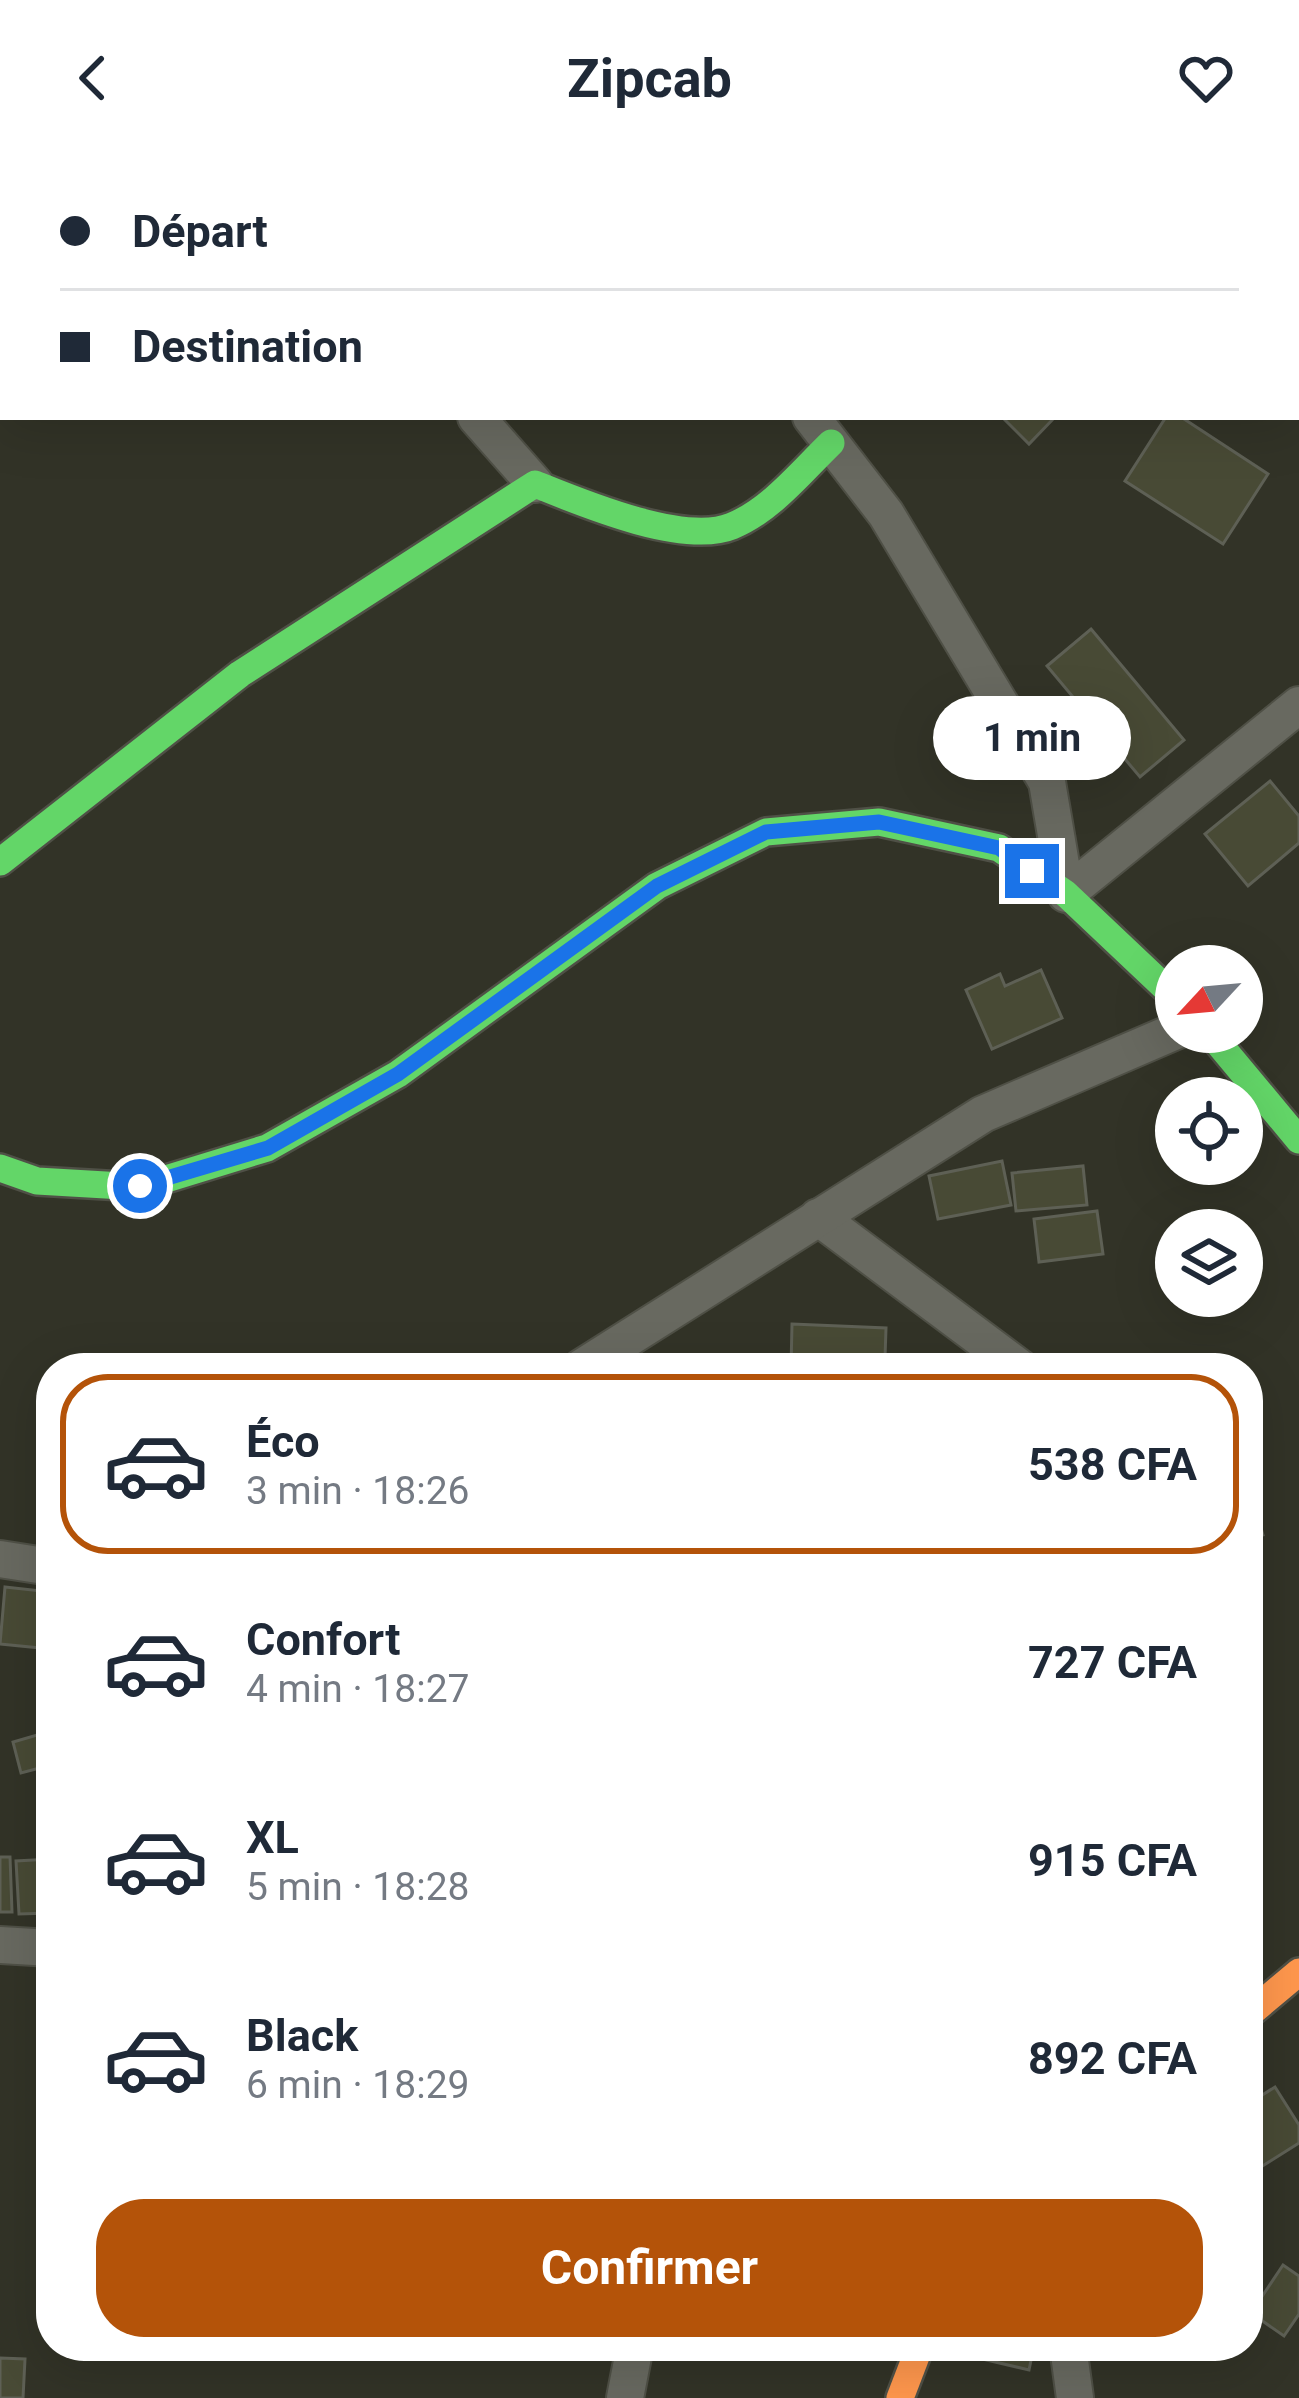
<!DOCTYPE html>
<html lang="fr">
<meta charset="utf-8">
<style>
body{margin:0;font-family:Roboto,sans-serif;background:#f6f6f7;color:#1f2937;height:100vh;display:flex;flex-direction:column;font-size:45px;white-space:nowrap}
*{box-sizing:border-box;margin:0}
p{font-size:39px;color:#747a83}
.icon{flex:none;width:66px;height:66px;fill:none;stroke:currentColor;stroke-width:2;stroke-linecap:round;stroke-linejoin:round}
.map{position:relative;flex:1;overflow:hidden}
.drawer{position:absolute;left:36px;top:1197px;width:1227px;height:1008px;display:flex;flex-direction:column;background:#fff;border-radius:48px;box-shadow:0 12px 48px #0002}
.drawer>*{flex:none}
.hud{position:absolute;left:0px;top:0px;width:1299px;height:264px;box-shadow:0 12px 48px #0002;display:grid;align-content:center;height:264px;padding:0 60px;background:#fff}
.needle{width:78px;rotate:244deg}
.tools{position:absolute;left:1155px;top:789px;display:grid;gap:24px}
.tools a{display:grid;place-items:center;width:108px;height:108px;border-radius:50%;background:#fff;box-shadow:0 12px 48px #0002;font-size:60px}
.end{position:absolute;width:54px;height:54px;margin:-27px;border:15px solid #1a73e8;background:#fff;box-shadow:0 0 0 6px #fff}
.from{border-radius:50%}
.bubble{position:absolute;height:84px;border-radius:42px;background:#fff;box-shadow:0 12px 48px #0002;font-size:39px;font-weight:700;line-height:84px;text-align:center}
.hud b{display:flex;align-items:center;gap:42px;height:114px;font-size:45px}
.hud b+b{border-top:3px solid #e0e1e3}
.hud i{width:30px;height:30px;background:#1f2937}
ul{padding:21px 0 0;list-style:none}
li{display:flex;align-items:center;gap:36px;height:180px;margin:0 24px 18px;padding:0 36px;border:6px solid transparent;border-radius:48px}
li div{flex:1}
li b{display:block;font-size:45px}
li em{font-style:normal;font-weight:700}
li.active{border-color:#b45309}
li>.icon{width:108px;height:108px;stroke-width:1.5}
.button{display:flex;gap:24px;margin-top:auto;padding:24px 60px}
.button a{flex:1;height:138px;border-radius:48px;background:#b45309;color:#fff;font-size:48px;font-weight:700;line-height:138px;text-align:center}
header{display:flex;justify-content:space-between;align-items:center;height:156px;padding:0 60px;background:#fff;font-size:54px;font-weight:700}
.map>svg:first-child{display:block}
.building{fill:#484a35;stroke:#5e6055;stroke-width:3}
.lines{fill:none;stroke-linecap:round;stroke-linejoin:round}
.street-casing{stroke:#4f5046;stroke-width:40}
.fast-casing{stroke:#4f5046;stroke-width:32}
.slow-casing{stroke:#4f5046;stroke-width:32}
.street{stroke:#686960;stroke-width:36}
.fast{stroke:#63d668;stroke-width:27}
.slow{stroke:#ff974d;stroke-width:27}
.route{stroke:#1a73e8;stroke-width:15}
</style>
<header><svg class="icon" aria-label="back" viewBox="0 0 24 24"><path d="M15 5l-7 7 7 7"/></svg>Zipcab<svg class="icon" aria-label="heart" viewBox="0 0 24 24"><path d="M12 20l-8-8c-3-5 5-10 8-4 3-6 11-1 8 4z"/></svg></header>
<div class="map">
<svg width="1299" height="2242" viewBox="0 0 1299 2242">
<rect width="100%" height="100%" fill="#323327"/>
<g class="building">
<polygon points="1002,261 1055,261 1029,288"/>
<polygon points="1166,261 1181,261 1268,318 1223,388 1125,325"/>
<polygon points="1091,473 1184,584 1140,621 1047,510"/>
<polygon points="1270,625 1299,660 1299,687 1248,730 1205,678"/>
<polygon points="1041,814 1062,862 992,893 966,834 1000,818 1005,830"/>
<polygon points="1002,1005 1011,1049 938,1063 929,1020"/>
<polygon points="1083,1010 1087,1049 1016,1055 1012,1017"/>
<polygon points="1097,1055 1103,1098 1039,1106 1034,1063"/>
<polygon points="792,1168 886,1172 885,1202 866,1201 866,1212 791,1212"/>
<polygon points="1256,1355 1263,1379 1248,1383 1248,1357"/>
<polygon points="5,1431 51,1436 51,1493 0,1488"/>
<polygon points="51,1575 51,1609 21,1617 13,1586"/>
<polygon points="0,1701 10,1701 12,1756 0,1756"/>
<polygon points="51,1703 51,1757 19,1758 16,1705"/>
<polygon points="1275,1931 1299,1969 1299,1987 1248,2019 1248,1948"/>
<polygon points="1283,2109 1299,2120 1299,2158 1284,2180 1251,2157"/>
<polygon points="972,2190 1034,2190 1029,2214 970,2200"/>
<polygon points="0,2202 25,2203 23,2242 0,2242"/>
</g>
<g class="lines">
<g class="street-casing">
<g id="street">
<polyline points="251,0 254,3"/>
<polyline points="610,0 612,3"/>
<polyline points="179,3 188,0"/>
<polyline points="1029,3 1033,0"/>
<polyline points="0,69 3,67"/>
<polyline points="476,261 535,328"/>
<polyline points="811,261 886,358 1047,626 1066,738 1299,549"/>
<polyline points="818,1061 1020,1212"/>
<polyline points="581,1212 983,958 1176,875"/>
<polyline points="0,1403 51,1411"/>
<polyline points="0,1789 51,1792"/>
<polyline points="1068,2190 1075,2242"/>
<polyline points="625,2242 635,2190"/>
</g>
</g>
<g class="fast-casing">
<g id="fast">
<path d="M 0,706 L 240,518 L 535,328 C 582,347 684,390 732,370 C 771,354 801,316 831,287"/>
<polyline points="1209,876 1299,984"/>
<polyline points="0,1012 37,1025 140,1031 267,992 398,918 657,730 766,676 879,666 999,692 1066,738 1176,842"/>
</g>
</g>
<g class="slow-casing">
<g id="slow">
<polyline points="1248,1859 1299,1816"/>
<polyline points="900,2242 920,2190"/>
</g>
</g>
<use href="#street" class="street"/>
<use href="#fast" class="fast"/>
<use href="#slow" class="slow"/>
</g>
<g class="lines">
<polyline class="route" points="140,1030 268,992 398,918 657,730 766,676 879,666 999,692 1032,715"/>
</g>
</svg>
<div class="tools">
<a><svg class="needle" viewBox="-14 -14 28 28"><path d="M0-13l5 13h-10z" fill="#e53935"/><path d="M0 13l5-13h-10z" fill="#747a83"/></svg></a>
<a><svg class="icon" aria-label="locate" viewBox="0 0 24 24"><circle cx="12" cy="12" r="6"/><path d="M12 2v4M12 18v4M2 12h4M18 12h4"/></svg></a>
<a><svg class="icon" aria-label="layers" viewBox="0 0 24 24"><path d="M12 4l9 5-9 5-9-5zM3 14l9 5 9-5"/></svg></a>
</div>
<i class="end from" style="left:140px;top:1030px"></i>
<i class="end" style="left:1032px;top:715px"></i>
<div class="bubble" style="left:933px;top:540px;width:198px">1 min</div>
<div class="hud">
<b><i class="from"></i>Départ</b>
<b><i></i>Destination</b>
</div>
<section class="drawer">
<ul>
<li class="active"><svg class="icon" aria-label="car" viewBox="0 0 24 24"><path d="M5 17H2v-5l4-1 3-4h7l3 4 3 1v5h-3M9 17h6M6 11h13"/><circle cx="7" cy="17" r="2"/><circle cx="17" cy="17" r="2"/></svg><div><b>Éco</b><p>3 min · 18:26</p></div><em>538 CFA</em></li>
<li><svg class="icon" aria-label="car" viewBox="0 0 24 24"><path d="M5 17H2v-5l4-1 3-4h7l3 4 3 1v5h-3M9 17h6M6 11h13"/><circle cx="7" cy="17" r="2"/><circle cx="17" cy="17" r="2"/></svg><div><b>Confort</b><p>4 min · 18:27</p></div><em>727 CFA</em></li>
<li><svg class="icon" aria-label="car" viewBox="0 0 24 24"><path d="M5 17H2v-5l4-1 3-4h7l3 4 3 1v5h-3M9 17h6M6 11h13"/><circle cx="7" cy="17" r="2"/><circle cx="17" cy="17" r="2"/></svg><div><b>XL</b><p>5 min · 18:28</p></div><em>915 CFA</em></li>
<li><svg class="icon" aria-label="car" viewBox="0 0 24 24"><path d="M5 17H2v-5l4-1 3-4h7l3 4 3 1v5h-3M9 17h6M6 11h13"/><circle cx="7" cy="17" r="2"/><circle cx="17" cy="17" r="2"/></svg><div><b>Black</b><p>6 min · 18:29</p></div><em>892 CFA</em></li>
</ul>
<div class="button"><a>Confirmer</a></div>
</section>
</div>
